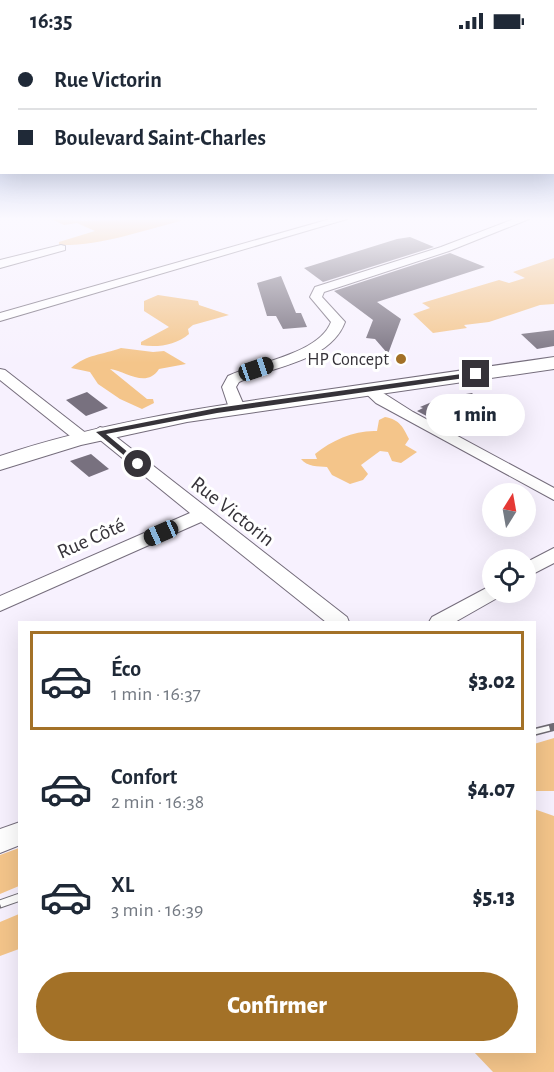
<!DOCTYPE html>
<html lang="fr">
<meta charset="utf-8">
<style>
body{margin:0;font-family:"Alegreya Sans",sans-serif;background:#f6f6f7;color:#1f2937;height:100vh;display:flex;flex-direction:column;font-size:22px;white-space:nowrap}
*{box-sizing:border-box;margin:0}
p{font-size:20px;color:#747a83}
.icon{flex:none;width:33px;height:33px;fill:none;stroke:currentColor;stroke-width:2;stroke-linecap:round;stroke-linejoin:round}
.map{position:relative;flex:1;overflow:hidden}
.side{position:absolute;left:18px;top:579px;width:518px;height:432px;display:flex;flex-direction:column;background:#fff;border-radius:0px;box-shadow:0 6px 24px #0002}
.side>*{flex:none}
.hud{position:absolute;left:0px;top:0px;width:555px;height:132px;box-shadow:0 6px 24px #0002;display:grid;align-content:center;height:132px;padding:0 18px;background:#fff}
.needle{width:39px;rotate:11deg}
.fabs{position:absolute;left:482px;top:441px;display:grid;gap:12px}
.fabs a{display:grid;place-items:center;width:54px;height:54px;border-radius:50%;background:#fff;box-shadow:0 6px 24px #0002;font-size:30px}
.end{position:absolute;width:27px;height:27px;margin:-14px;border:8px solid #363339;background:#fff;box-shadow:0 0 0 3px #fff}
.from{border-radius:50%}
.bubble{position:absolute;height:42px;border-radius:21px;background:#fff;box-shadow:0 6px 24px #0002;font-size:20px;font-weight:800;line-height:42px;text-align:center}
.car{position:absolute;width:18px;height:36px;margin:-18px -9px;border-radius:8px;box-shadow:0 0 4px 2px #0007;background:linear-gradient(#222 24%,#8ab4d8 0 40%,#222 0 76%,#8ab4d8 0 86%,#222 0)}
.hud b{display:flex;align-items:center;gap:21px;height:57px;font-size:22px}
.hud b+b{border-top:2px solid #e0e1e3}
.hud i{width:15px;height:15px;background:#1f2937}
ul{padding:10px 0 0;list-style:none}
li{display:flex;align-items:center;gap:18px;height:99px;margin:0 12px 9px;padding:0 6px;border:3px solid transparent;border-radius:0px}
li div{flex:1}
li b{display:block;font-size:22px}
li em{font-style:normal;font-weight:800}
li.current{border-color:#a37127}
li>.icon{width:54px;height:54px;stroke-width:1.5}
.primary-button{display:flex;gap:12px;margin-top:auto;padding:12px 18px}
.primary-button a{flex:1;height:69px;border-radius:36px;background:#a37127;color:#fff;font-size:24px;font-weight:800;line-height:69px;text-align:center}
.status{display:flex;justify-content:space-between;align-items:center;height:42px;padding:0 30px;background:#fff;direction:ltr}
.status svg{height:16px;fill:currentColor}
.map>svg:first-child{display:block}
.green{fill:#f4c58a}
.building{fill:#78717f}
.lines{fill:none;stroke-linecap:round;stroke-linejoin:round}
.minor-casing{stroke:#756d7c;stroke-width:2}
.tertiary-casing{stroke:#756d7c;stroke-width:2}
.minor{fill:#fff;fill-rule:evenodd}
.tertiary{fill:#fff;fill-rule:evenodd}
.rail-far1-casing{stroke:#706c74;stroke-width:8}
.rail-casing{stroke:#706c74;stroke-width:9}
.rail-far1{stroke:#fff;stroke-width:5;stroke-dasharray:16;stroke-linecap:butt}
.rail{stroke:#fff;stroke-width:7;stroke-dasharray:20;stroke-linecap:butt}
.route{fill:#363339}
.poi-dot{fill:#a37127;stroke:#fff;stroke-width:2}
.labels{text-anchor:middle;stroke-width:6;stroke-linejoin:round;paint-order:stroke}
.far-poi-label{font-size:18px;fill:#363339;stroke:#fff;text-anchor:end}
.street-label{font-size:21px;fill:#363339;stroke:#fff}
</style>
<div class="status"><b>16:35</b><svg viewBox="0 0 49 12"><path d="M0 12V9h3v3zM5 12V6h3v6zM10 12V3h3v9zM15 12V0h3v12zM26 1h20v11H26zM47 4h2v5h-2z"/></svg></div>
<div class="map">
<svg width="554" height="1030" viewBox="0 0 554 1030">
<rect width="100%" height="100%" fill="#f7f1fe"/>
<g class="green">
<path d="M 51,177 L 83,179 L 177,177 L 181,179 C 141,189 100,204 59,203 L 59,200 L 95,189 L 77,181 L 64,183 Z"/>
<polygon points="554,216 554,262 540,263 489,280 464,283 467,286 433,291 413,272 430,266 422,261 499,238 509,241 525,236 513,230"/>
<path d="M 158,253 L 198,259 L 199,263 L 229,273 L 193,283 L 188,287 L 189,292 C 176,303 157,306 141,303 L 141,300 L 169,285 L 144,269 L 144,259 Z"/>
<path d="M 121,306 L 153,310 L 164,309 L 186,322 L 159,327 C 146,347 126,329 110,327 L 147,357 L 153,357 L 154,361 L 142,367 L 120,357 L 98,342 L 90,330 L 71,326 C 87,312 102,313 121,306 Z"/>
<path d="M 385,375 C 400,378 403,385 409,397 L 405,403 L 417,410 L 401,421 L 392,419 L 388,410 L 380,409 L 361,423 L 368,432 L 363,438 L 350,442 L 332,433 L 327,425 C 318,424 307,425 301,417 L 317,417 L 315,412 C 332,398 355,388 377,389 L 379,378 Z"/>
<polygon points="554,696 554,749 534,749 534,702"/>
<polygon points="534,767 554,774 554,1030 493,1030 474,1010 534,1010"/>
<polygon points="19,806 19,844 0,852 0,813"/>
<polygon points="19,872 19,907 0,914 0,880"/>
</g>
<g class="building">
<polygon points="410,195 434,205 323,240 304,226 397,197"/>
<polygon points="450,211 485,225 377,260 401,277 388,312 375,297 366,296 373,278 334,249"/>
<polygon points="281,234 296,271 301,271 307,285 283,287 276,274 267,274 257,241"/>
<polygon points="554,288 554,304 537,307 521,292"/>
<polygon points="87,350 108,366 86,374 66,358"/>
<polygon points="472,351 490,370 471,373 469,370 451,379 445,375 436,379 417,369 423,366 420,365 441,356"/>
<polygon points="91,412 109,427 89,435 70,419"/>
</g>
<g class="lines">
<g class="minor-casing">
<g id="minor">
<polygon points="330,177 347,177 0,279 0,271"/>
<path d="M 514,177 L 529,177 L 449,209 L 324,250 L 322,255 L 345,280 C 330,320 273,324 239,340 L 236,345 L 245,366 L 237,371 L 229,366 L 222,345 L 228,334 C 257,320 319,312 331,280 L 310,255 L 315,245 L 441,205 Z"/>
<polygon points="61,203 65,204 65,208 0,226 0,218"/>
<polygon points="0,327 5,328 87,392 89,395 87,398 75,398 0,338"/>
<polygon points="369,342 413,370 554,446 554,458 376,361 361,347"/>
<polygon points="100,385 106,387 347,575 349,580 326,580 201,480 0,569 0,554 190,471 94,393 92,390"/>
<polygon points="554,506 554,521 525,536 525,521"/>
<polygon points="492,543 492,550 502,550 499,555 455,580 429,580 432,575"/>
<polygon points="20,780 20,803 0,811 0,787"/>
</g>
</g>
<g class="tertiary-casing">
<path id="tertiary" d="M 554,315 L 554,327 L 187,380 L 81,403 L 0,428 L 0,414 C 101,380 206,365 311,350 C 392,338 473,327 554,315 Z"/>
</g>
<use href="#minor" class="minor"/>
<use href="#tertiary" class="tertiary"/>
<g class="rail-far1-casing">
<polyline id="rail-far1" points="534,690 554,685"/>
</g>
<g class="rail-casing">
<polyline id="rail" points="0,862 20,855"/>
</g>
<use href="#rail-far1" class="rail-far1"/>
<use href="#rail" class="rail"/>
</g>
<linearGradient id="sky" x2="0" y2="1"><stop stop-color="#8da2d9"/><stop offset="0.55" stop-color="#fbf9ff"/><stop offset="1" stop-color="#fbf9ff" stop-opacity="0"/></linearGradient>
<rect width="554" height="321" fill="url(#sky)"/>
<polygon class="route" points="476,330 479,334 217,371 106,392 141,421 141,424 138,425 96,390 217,366"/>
<circle class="poi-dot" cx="401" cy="317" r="6"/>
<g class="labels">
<g class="far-poi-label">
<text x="389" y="323">HP Concept</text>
</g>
<g class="street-label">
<text transform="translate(233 469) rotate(38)" y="7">Rue Victorin</text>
<text transform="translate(91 496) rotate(-24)" y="7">Rue Côté</text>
</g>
</g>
</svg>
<div class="fabs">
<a><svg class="needle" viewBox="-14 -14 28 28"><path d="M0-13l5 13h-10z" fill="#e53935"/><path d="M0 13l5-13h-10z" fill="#747a83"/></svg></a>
<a><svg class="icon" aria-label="locate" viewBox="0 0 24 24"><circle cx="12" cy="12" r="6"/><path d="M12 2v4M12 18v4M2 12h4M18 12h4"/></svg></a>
</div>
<i class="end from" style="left:138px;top:422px"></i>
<i class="end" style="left:476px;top:332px"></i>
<div class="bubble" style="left:426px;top:352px;width:99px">1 min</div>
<i class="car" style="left:256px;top:327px;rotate:71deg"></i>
<i class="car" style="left:161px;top:491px;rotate:246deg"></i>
<div class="hud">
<b><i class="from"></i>Rue Victorin</b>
<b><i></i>Boulevard Saint-Charles</b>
</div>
<section class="side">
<ul>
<li class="current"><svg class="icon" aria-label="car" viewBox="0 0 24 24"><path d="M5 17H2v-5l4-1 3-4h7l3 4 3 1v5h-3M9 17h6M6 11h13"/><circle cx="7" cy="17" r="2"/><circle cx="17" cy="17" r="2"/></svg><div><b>Éco</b><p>1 min · 16:37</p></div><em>$3.02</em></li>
<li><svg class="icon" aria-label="car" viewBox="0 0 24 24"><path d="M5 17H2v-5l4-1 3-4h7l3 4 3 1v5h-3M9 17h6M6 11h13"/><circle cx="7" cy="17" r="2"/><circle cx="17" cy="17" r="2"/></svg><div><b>Confort</b><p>2 min · 16:38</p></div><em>$4.07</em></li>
<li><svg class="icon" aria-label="car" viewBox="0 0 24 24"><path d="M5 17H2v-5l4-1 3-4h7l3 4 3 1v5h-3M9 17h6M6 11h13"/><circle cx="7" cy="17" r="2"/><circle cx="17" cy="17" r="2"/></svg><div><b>XL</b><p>3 min · 16:39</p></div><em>$5.13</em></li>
</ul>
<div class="primary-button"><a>Confirmer</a></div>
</section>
</div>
